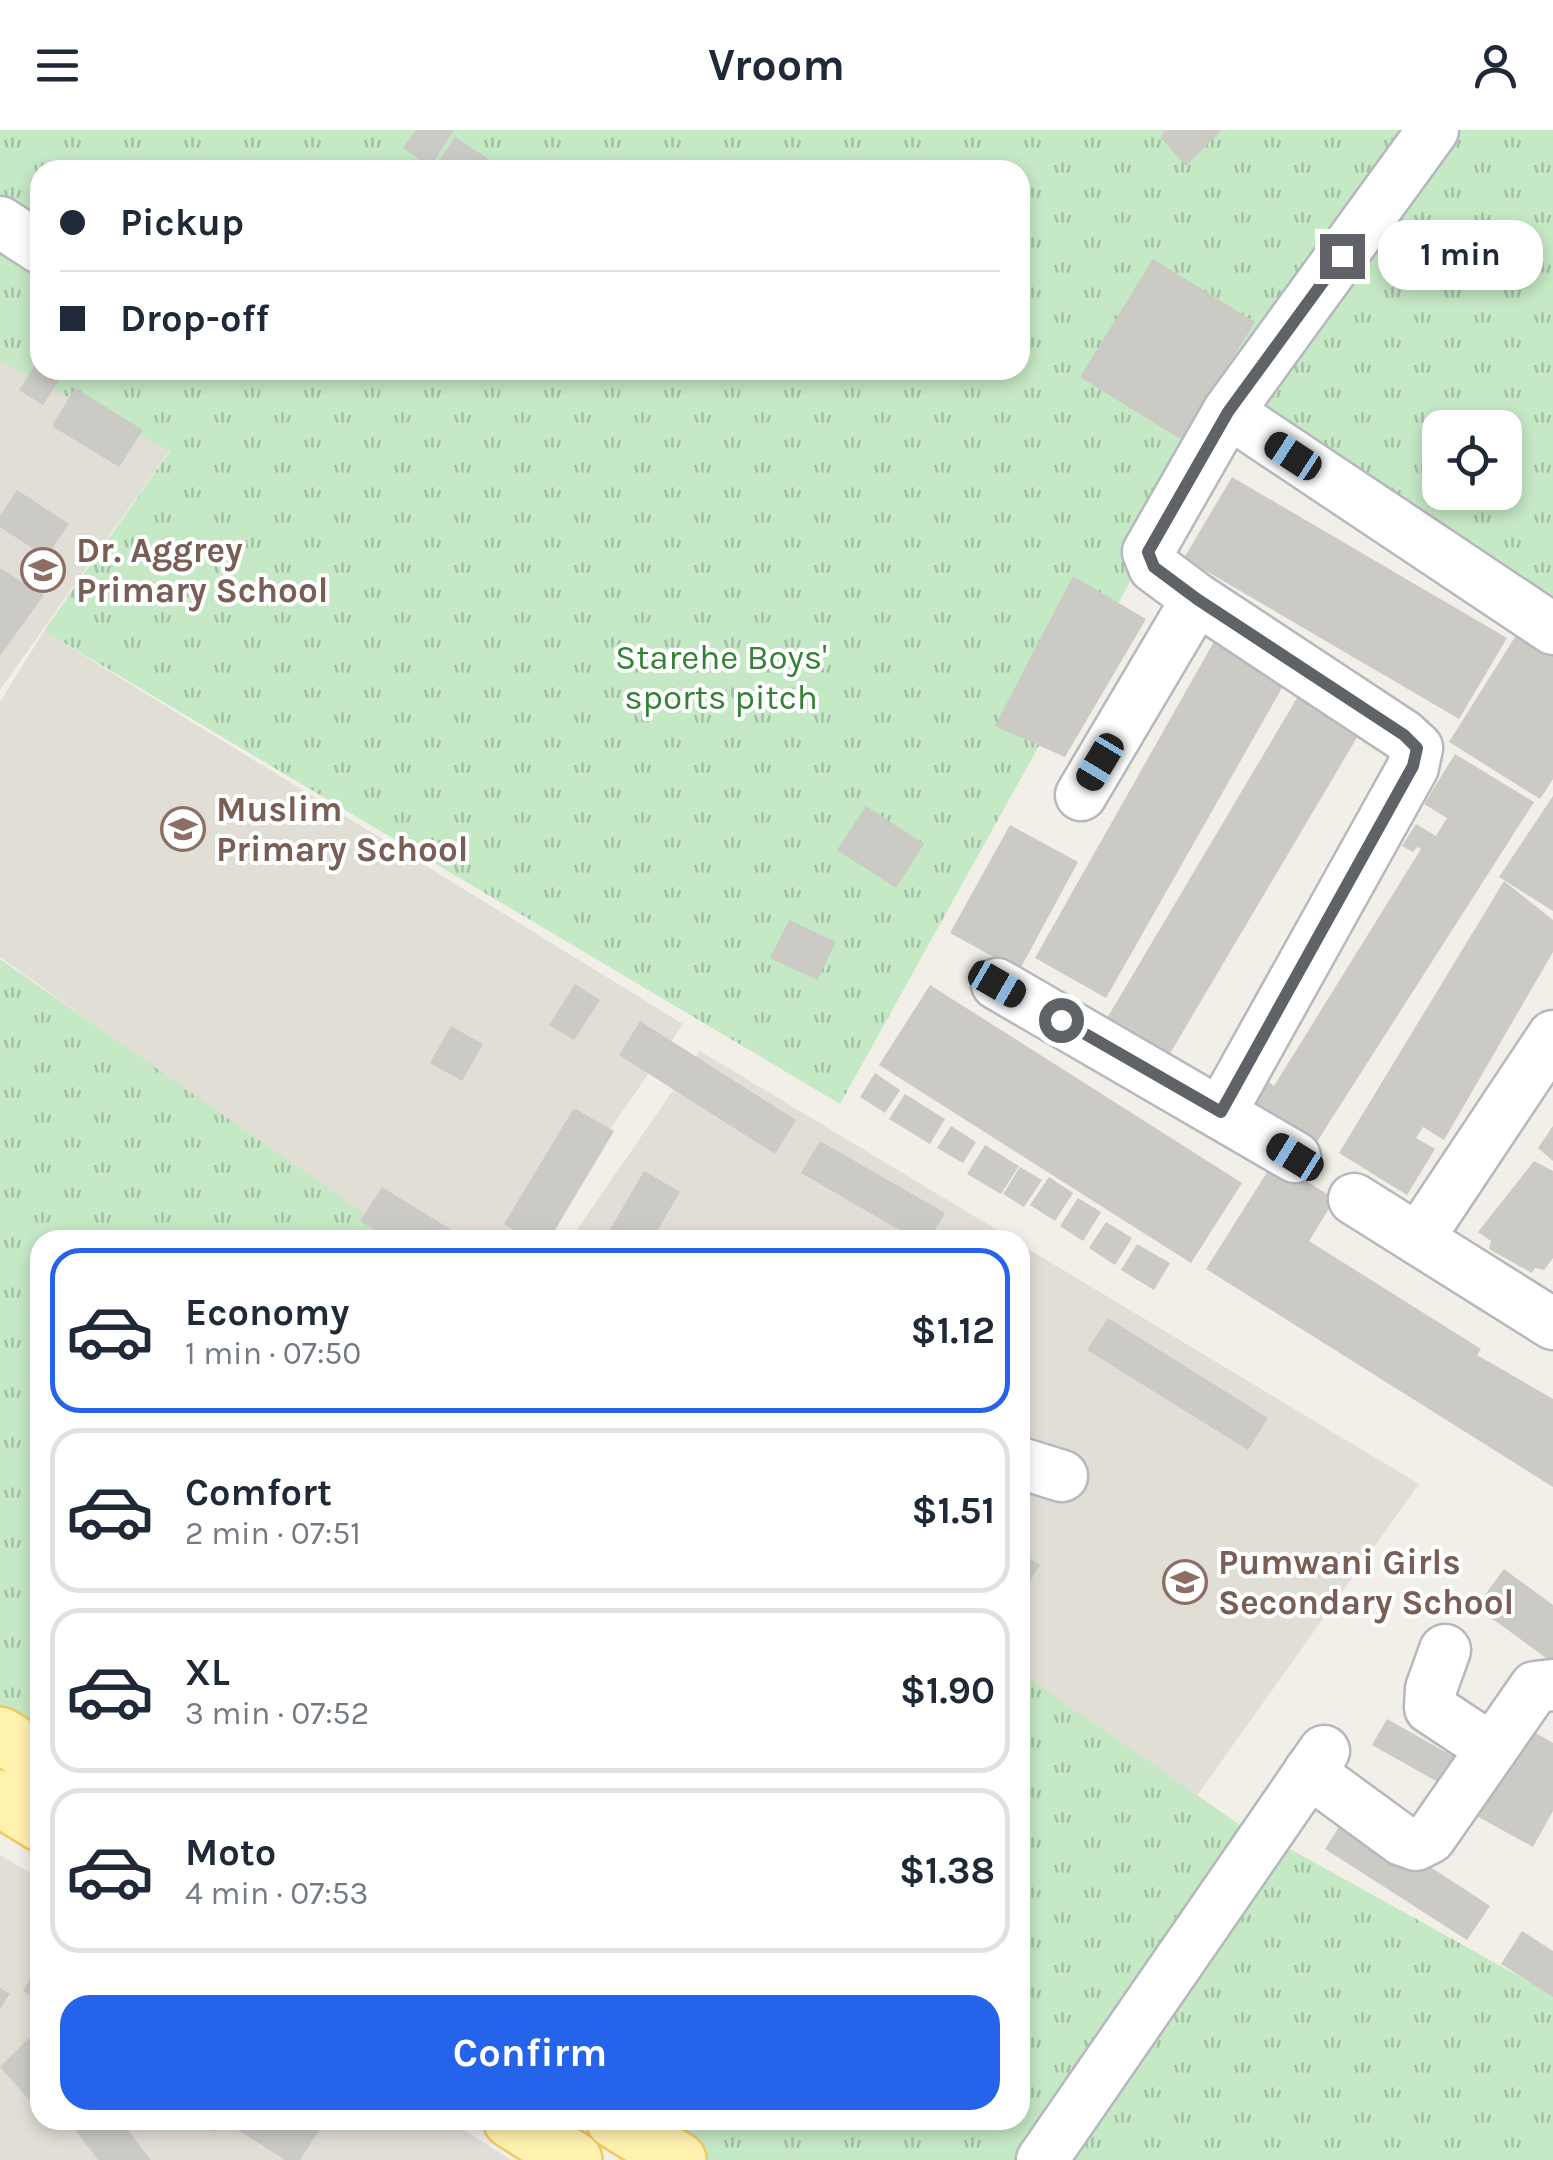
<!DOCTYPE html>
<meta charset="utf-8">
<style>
body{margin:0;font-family:Karla,sans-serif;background:#f6f6f7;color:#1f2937;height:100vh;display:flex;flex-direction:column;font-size:38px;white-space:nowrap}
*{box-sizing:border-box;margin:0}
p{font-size:32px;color:#747a83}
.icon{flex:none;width:55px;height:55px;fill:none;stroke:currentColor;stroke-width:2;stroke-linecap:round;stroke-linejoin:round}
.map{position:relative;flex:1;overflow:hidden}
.side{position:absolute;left:30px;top:1100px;width:1000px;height:900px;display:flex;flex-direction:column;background:#fff;border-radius:30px;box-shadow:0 5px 15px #0003}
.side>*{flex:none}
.hud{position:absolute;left:30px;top:30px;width:1000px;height:220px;border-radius:30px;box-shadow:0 5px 15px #0003;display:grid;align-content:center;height:220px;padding:0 30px;background:#fff}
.fabs{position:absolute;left:1422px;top:280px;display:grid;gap:20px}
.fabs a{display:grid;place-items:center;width:100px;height:100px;border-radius:20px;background:#fff;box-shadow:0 5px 15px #0003;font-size:50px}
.end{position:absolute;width:45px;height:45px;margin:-22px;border:12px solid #5f6368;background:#fff;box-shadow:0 0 0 5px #fff}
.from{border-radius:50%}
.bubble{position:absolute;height:70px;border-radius:30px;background:#fff;box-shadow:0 5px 15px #0003;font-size:32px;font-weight:700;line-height:70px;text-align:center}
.car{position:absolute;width:30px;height:60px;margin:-30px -15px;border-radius:12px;box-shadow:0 0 8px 2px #0007;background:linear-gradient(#222 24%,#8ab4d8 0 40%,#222 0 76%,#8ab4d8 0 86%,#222 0)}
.hud b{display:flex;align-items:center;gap:35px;height:95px;font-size:38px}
.hud b+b{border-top:2px solid #e0e1e3}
.hud i{width:25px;height:25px;background:#1f2937}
ul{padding:18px 0 0;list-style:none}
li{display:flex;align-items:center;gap:30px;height:165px;margin:0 20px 15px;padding:0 10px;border:5px solid #e0e1e3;border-radius:30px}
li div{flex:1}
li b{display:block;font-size:38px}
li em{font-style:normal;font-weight:700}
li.current{border-color:#2563eb}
li>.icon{width:90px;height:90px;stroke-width:1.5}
.action{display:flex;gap:20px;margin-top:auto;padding:20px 30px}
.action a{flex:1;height:115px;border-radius:30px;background:#2563eb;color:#fff;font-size:40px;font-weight:700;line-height:115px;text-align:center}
header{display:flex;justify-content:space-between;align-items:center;height:130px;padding:0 30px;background:#fff;font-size:45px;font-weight:700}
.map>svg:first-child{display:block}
.education{fill:#e1ded6}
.grass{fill:url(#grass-tufts);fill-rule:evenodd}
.building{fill:#cccac5}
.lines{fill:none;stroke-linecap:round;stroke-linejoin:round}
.minor-casing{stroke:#b5b8bc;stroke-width:55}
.major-casing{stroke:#f2c960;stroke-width:60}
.minor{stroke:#fff;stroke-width:50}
.major{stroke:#fff2af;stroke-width:55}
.route{stroke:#5f6368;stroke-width:12}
.labels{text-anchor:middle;stroke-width:8;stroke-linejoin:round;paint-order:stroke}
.education-label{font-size:35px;font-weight:bold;fill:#785e54;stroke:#fff;text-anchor:start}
.park-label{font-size:35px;fill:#348238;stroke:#fff}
</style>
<header><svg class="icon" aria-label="menu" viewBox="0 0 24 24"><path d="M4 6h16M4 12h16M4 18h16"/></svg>Vroom<svg class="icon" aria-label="person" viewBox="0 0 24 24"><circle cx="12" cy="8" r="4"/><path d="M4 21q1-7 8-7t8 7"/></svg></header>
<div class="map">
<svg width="1553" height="2030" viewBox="0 0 1553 2030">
<defs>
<pattern id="grass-tufts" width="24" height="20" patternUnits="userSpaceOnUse" patternTransform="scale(2.5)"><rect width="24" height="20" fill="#c5e8c5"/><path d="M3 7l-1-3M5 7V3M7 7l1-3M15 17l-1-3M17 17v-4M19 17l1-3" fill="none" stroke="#a3c0a4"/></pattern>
</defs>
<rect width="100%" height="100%" fill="#f1efe8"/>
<g class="education">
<polygon points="0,231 170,320 0,560"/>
<polygon points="44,501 683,894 533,1110 394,1110 0,827 0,572"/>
<polygon points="700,921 1014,1110 570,1110"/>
<polygon points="1020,1114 1419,1354 1196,1667 1020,1551"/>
<polygon points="0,1725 40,1749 40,1990 448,1990 511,2030 0,2030"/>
</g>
<g class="grass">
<path d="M 0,0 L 1553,0 L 1553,502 L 1231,285 L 1190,344 L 840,974 L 44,501 L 170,321 L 0,231 ZM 40,40 L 1020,40 L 1020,240 L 40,240 ZM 1440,298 L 1505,298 L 1505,362 L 1440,362 Z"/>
<polygon points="0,829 402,1110 40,1110 40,1630 0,1605"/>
<polygon points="1020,1542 1257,1707 1039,2030 678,2030 614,1990 1020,1990"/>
<polygon points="1265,1705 1553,1865 1553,2030 1042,2030"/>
</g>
<g class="building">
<polygon points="416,0 454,0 430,37 403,18"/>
<polygon points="1165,0 1222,0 1186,36 1161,8"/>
<polygon points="455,7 493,32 488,40 433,40"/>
<polygon points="1153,129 1255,192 1182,310 1080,247"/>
<polygon points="37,232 40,240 61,247 43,275 19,260"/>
<polygon points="75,258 143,300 119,337 52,296"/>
<polygon points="1232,347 1507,508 1459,589 1184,428"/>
<polygon points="17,360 69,394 46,427 0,397 0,386"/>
<polygon points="0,438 44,465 0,526"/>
<polygon points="1073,446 1146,489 1065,627 995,596"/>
<polygon points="1520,499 1553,520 1553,649 1540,669 1449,612"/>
<polygon points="1216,508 1287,549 1106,868 1035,828"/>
<polygon points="1300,563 1362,599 1162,937 1100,900"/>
<polygon points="1455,624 1534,672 1311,1021 1247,982 1263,948 1274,956 1416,727 1421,719 1417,717 1413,722 1402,716 1416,694 1436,706 1447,688 1424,674"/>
<polygon points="1553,666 1553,781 1499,747"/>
<polygon points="866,676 924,714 896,758 837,720"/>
<polygon points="1010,695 1078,732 1019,841 950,803"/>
<polygon points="1504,751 1553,790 1553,822 1444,1010 1423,997 1416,1008 1435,1019 1407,1065 1339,1023"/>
<polygon points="789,790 836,812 817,850 770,828"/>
<polygon points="575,854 600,870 574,910 549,895"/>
<polygon points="930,855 1242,1053 1191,1133 879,935"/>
<polygon points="640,891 796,990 775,1024 619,925"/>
<polygon points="451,896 483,914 462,951 430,933"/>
<polygon points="875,943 900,960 885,983 860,967"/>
<polygon points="905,964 945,989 930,1014 889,989"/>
<polygon points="574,978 614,1001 549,1110 530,1110 504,1094"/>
<polygon points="951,996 976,1012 963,1033 937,1018"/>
<polygon points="1553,996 1553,1031 1538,1018"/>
<polygon points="820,1011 945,1083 929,1110 917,1110 801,1043"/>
<polygon points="985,1015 1019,1036 1001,1064 967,1044"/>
<polygon points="1274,1031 1335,1069 1309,1111 1481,1219 1477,1225 1553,1269 1553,1357 1206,1139"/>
<polygon points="1534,1031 1553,1041 1553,1128 1544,1140 1535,1138 1532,1143 1489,1119 1491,1111 1478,1102"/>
<polygon points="1020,1037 1042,1050 1024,1077 1003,1064"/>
<polygon points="644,1041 680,1062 652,1110 604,1110"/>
<polygon points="1049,1047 1073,1063 1055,1091 1030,1075"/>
<polygon points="382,1057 468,1110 392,1110 360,1091"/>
<polygon points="1078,1068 1101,1082 1083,1111 1060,1096"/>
<polygon points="1106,1092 1132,1108 1115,1135 1089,1118"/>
<polygon points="1137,1114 1170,1133 1154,1160 1121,1140"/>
<polygon points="1108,1188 1268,1288 1248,1320 1087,1220"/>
<polygon points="1020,1422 1040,1435 1020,1466"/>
<polygon points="1504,1439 1553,1475 1553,1533 1476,1477"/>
<polygon points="1387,1589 1458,1629 1443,1655 1372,1615"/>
<polygon points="1525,1597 1553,1613 1553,1681 1533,1717 1475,1685"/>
<polygon points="1348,1683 1490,1776 1467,1810 1325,1719"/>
<polygon points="1522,1801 1553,1821 1553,1867 1501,1834"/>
<polygon points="40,1832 40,1871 23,1861"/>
<polygon points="0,1858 10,1864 0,1879"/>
<polygon points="29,1908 40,1920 40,1982 0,1937"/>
<polygon points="68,1990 120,1990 151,2030 98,2030"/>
<polygon points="196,1990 222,1990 214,2002"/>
<polygon points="222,1990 313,1990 322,1996 300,2030 285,2030"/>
</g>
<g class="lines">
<g class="minor-casing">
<g id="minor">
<polyline points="0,92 40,118"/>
<polyline points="1228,282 1553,499"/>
<polyline points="1081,665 1197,469"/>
<polyline points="997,854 1295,1027"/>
<polyline points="1221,982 1413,637 1417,618 1403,605 1197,469 1154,437 1148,422 1228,282 1433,0"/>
<polyline points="1354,1069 1553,1194"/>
<polyline points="1418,1109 1553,906"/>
<polyline points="1020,1333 1062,1346"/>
<polyline points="1445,1520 1431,1559 1430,1578 1492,1619"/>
<polyline points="1309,1642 1402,1710 1416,1715 1430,1708 1535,1557 1553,1555"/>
<polyline points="1042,2030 1324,1621"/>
</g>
</g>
<g class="major-casing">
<g id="major">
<polyline points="0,1605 40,1630"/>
<polyline points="0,1668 40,1693"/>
<polyline points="511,1990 574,2030"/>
<polyline points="614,1990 678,2030"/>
</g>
</g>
<use href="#minor" class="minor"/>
<use href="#major" class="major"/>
</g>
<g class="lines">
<polyline class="route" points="1061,890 1221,982 1413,636 1417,618 1404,605 1197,469 1154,437 1148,422 1228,282 1342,126"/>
</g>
<defs>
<g id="school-ring" transform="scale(2.25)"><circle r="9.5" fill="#fff" stroke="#8d6e63" stroke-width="1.5"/><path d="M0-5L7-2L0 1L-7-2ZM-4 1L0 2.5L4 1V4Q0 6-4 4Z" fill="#8d6e63"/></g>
</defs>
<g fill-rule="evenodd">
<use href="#school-ring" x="43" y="440"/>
<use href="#school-ring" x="183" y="699"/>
<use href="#school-ring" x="1185" y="1452"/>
</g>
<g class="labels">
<g class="education-label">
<text x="76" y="432">Dr. Aggrey<tspan x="76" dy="40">Primary School</tspan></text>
<text x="216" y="691">Muslim<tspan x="216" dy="40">Primary School</tspan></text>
<text x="1218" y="1444">Pumwani Girls<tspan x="1218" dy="40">Secondary School</tspan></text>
</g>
<g class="park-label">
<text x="721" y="539">Starehe Boys'<tspan x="721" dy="40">sports pitch</tspan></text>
</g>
</g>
</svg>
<div class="fabs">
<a><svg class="icon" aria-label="locate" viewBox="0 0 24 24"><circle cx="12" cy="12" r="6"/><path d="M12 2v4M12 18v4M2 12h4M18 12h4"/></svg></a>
</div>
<i class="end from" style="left:1061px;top:890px"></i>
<i class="end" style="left:1342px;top:126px"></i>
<div class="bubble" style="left:1378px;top:90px;width:165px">1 min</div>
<i class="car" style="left:1293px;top:326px;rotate:303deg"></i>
<i class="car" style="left:1100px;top:632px;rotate:211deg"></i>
<i class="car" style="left:997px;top:854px;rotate:120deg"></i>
<i class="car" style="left:1295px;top:1027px;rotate:302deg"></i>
<div class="hud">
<b><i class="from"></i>Pickup</b>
<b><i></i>Drop-off</b>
</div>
<section class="side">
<ul>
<li class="current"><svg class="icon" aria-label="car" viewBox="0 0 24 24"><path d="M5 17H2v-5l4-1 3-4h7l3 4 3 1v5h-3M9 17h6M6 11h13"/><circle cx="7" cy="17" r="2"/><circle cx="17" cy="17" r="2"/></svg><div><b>Economy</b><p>1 min · 07:50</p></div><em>$1.12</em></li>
<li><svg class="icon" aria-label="car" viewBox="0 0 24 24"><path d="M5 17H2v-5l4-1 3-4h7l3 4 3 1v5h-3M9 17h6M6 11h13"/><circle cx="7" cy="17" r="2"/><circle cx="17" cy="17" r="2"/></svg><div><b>Comfort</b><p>2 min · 07:51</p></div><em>$1.51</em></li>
<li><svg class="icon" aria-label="car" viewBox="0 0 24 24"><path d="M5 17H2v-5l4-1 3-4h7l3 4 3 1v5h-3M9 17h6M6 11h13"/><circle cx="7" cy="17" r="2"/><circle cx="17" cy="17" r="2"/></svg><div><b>XL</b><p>3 min · 07:52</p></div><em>$1.90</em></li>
<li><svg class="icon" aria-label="car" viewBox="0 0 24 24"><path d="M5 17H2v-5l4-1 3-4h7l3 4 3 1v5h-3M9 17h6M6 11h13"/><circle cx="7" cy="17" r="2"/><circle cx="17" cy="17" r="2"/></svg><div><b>Moto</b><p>4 min · 07:53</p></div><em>$1.38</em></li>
</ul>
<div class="action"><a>Confirm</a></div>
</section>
</div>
